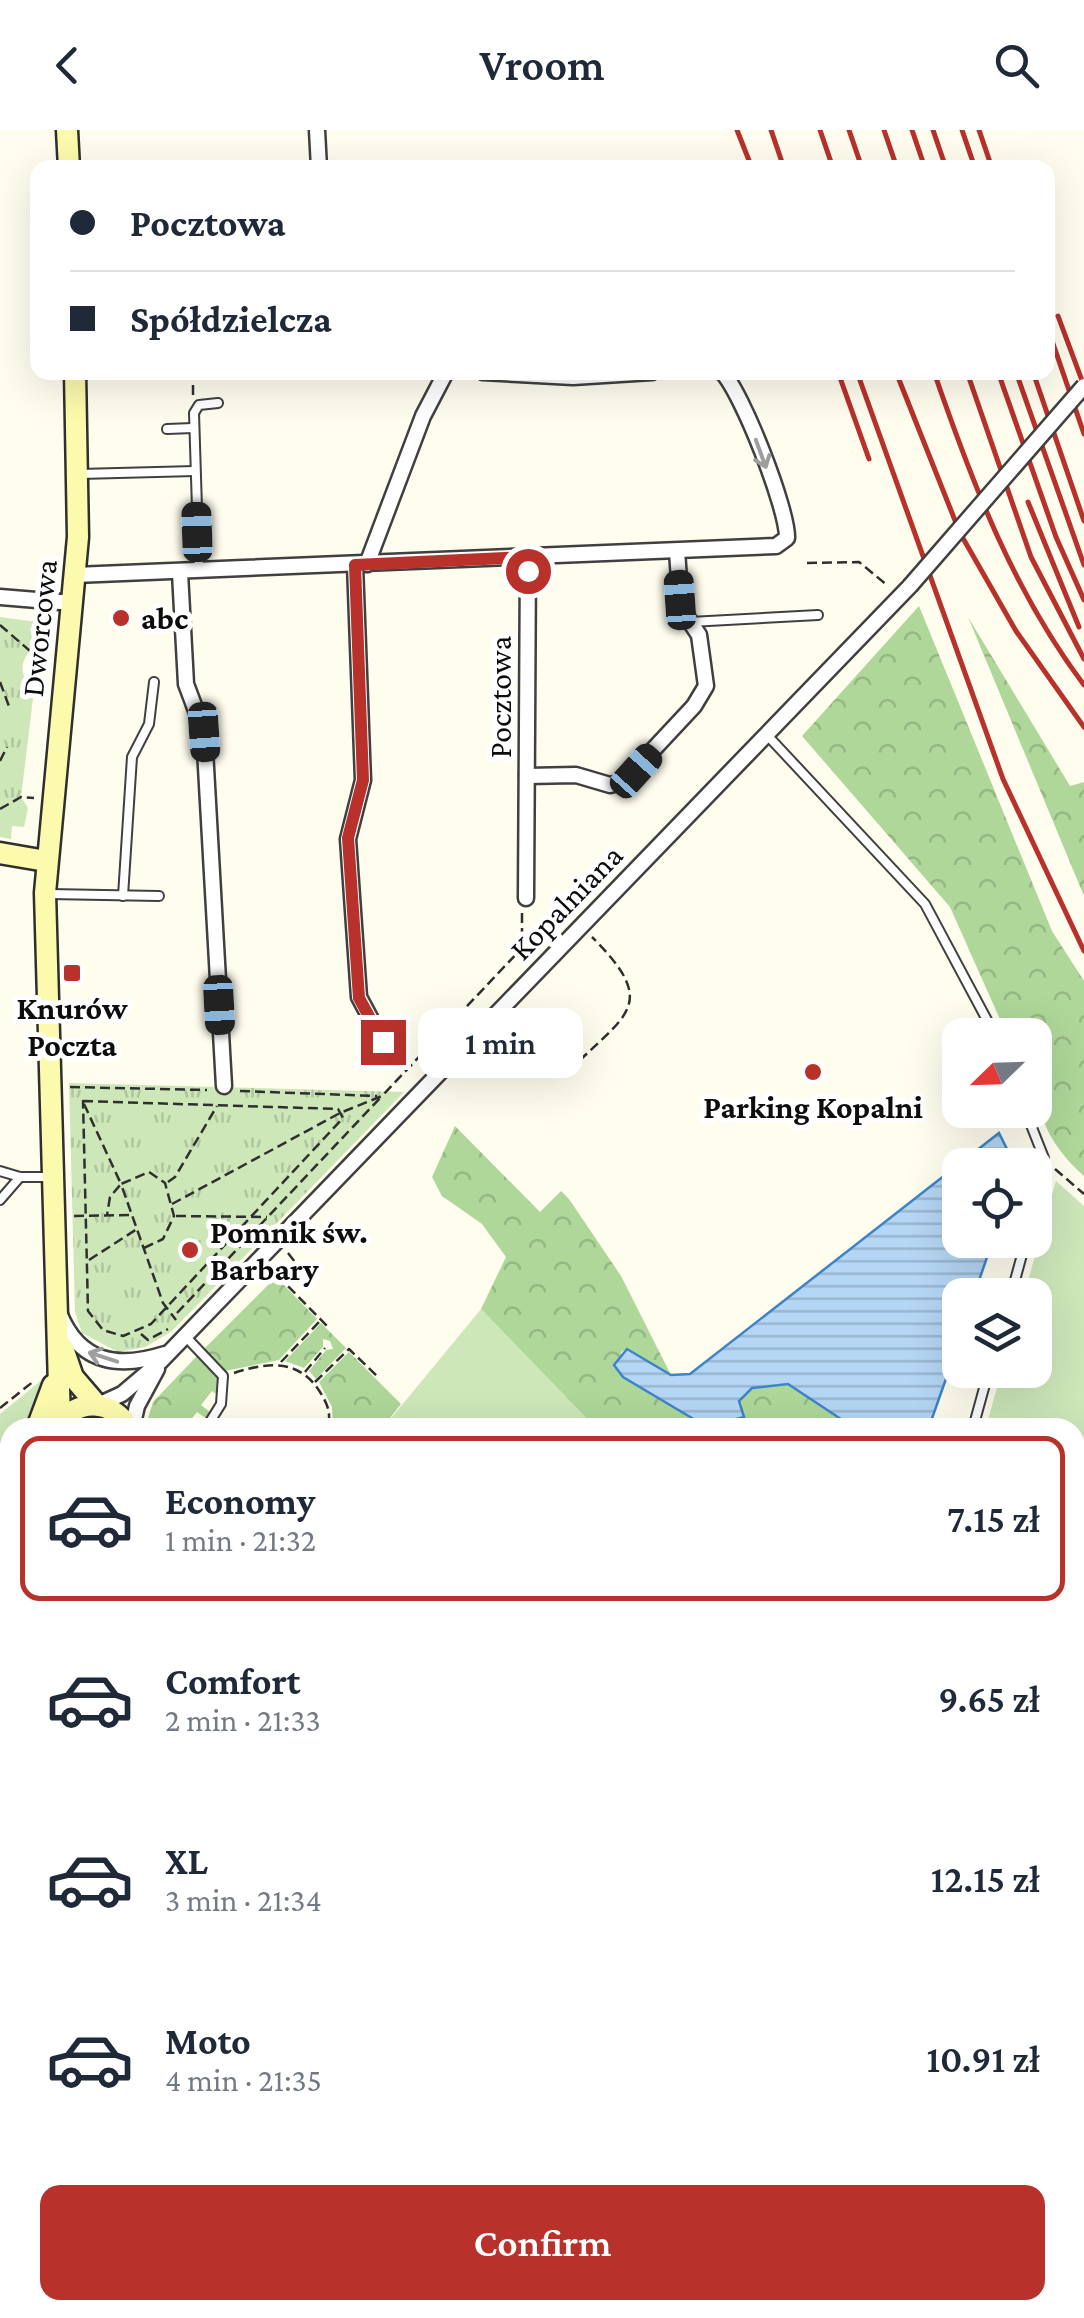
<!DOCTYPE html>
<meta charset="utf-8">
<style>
body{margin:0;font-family:"Crimson Pro",serif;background:#f6f6f7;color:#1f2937;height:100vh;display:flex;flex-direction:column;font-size:38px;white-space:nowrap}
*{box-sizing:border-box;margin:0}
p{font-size:32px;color:#747a83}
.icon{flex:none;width:55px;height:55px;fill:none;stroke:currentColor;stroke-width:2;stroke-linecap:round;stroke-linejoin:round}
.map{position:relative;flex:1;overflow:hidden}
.side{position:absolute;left:0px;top:1288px;width:1085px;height:902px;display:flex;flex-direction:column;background:#fff;border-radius:30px 30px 0 0;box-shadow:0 10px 40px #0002}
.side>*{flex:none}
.hud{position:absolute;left:30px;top:30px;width:1025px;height:220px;border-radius:20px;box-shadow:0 10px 40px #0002;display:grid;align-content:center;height:220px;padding:0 40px;background:#fff}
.needle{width:65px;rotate:247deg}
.fabs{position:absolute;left:942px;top:888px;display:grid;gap:20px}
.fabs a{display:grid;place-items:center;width:110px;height:110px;border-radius:20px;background:#fff;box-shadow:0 10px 40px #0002;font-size:50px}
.end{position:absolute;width:45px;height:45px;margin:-22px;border:12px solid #b8312b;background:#fff;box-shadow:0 0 0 5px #fff}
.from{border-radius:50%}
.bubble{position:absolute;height:70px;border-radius:20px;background:#fff;box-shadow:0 10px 40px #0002;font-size:32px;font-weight:600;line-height:70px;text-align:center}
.car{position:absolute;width:30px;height:60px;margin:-30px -15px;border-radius:12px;box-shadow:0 0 8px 2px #0007;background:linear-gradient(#222 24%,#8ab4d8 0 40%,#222 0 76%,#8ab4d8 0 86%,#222 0)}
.hud b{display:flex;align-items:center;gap:35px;height:95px;font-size:38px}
.hud b+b{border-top:2px solid #e0e1e3}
.hud i{width:25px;height:25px;background:#1f2937}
ul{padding:18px 0 0;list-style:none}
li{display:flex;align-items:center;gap:30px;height:165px;margin:0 20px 15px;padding:0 20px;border:5px solid transparent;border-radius:20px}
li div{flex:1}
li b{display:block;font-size:38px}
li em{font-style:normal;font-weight:600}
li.active{border-color:#b8312b}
li>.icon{width:90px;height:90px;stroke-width:1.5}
.cta{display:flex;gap:20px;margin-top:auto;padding:20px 40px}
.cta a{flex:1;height:115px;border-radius:20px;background:#b8312b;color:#fff;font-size:40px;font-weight:600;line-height:115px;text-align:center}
header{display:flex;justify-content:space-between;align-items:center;height:130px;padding:0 40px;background:#fff;font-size:45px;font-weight:600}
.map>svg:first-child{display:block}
.grass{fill:#cde7b9}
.forest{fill:url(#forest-crowns)}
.park{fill:url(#park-tufts)}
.water{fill:url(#water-rules);stroke:#3f84c8;stroke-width:2.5}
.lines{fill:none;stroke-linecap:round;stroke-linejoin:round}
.lane-casing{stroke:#404040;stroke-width:12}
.street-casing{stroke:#404040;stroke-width:19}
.secondary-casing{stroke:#2f2f2f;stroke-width:25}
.path{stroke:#2f2f2f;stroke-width:2.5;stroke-dasharray:10 5;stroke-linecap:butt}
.lane{stroke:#fff;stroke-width:8}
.street{stroke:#fff;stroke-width:14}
.secondary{stroke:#fcfaac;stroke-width:20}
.rail{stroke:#b8312b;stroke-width:5}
.street-bridge-casing{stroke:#404040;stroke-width:19;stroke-linecap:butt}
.street-bridge{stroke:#fff;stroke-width:14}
.oneway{stroke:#9e9e9e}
.route{stroke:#b8312b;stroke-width:12}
.poi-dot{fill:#b8312b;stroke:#fff;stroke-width:4}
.labels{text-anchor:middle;stroke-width:10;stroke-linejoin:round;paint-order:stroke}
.poi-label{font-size:32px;font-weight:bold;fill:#0d0d0d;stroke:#fff;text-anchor:start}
.street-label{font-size:32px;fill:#0d0d0d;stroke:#fff}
</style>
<header><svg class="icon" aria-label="back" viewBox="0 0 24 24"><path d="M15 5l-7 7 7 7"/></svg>Vroom<svg class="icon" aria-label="search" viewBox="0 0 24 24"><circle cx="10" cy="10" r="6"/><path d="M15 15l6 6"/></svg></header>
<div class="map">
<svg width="1084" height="2188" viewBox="0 0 1084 2188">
<defs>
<pattern id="forest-crowns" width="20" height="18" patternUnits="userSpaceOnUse" patternTransform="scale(2.5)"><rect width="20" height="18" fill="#afd799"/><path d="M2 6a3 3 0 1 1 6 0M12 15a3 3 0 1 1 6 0" fill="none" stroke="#95b783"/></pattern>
<pattern id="park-tufts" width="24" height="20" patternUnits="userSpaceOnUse" patternTransform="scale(2.5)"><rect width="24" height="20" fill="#cde7b9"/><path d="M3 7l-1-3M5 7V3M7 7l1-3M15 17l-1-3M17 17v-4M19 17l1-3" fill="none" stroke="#afc59e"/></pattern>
<pattern id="water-rules" width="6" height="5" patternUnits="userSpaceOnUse" patternTransform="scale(2.5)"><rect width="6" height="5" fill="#b5d6f4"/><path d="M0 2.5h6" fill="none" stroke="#9ab6d0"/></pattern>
</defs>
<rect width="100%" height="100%" fill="#fefdee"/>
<g class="grass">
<polygon points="1056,1051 1084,1076 1084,1529 1075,1528 1075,1298 986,1297 1002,1240 1035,1240 1035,1165 1024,1165"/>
<polygon points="481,1179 595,1297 383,1298"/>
<polygon points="43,1249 27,1297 10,1298 6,1321 0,1312 0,1284"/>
</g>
<g class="forest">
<path d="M 919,476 L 1052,801 L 1084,851 L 1084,1046 C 1035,1001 1035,969 1035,905 L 1007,905 L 950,777 L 802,606 Z"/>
<polygon points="968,487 1070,656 1084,652 1084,766"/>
<polygon points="455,996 540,1082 561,1061 569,1069 621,1146 671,1245 628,1219 621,1222 623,1247 707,1297 595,1297 481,1179 506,1127 482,1094 442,1066 432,1047"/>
<polygon points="276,1147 317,1189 279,1230 225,1241 203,1220"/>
<polygon points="321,1193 346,1218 316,1249 309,1241 326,1220 333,1219 330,1211 323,1209 323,1217 304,1238 285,1231"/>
<polygon points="349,1222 401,1274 383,1297 333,1297 332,1277 319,1252"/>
<polygon points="197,1226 219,1250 218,1265 212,1261 201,1275 211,1283 207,1289 197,1282 185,1297 145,1298 153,1272"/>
<polygon points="788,1254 855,1298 719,1298 743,1287 739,1271 752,1257"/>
<polygon points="764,2180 912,2180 914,2188 762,2188"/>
</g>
<g class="park">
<path d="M 0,487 L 37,492 L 30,499 L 37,512 C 27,524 18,533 25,549 L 35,552 L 21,667 L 28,678 L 24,697 L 12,696 L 11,709 L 0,707 Z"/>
<polygon points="69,953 404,962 171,1202 145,1217 118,1222 82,1203 75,1182"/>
<polygon points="9,1377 10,1526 0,1542 0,1378"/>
<polygon points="0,1654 10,1657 10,1845 0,1872"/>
<polygon points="481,2180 749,2180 759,2188 476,2188"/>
</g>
<polygon class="water" points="999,1003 1015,1035 960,1035 960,1110 993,1110 974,1165 960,1165 960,1209 929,1297 853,1297 788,1254 752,1258 739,1271 744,1287 707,1297 623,1247 614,1235 627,1219 671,1245 690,1244"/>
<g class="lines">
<g class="lane-casing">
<g id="lane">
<polyline points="167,299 193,298"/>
<polyline points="80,344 195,341"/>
<polyline points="199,442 194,283 199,275 218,273"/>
<polyline points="690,492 818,485"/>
<polyline points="767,605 925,774 995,905"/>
<polyline points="49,764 159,766"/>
<polyline points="123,766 132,627 149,594 154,552"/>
<polyline points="1025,980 1044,1028 1035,1068"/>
<polyline points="0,1041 20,1047 50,1047"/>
<polyline points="0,1070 20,1047"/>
<polyline points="1011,1165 1026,1110"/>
<polyline points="186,1207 223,1246 221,1274 206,1298"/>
<polyline points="973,1298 989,1240"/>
</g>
</g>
<g class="street-casing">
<g id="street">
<polyline points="317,0 319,38"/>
<polyline points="483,242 573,247 652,242"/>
<polyline points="367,434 423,286 446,242"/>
<polyline points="355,435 363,650 348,709 359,867 383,912"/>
<polyline points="180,443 186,554 204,602 224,956"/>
<path d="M 75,445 L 776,416 L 787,408 C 788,380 742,262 722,242"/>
<polyline points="0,467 73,473"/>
<polyline points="527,646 576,645 610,655 623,652 694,576 706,556 699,505 681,478 677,421"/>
<polyline points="526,768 528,427"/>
<path d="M 60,1185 C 80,1233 118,1239 165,1224"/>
<polyline points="98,1275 122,1264 161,1231 910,456"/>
<polyline points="132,1298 137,1276 157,1239"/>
<polyline points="0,1967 10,1934"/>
<polyline points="173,2188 179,2180"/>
</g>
</g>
<g class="secondary-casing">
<g id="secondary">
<polyline points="67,0 69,38"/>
<polyline points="0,723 46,731"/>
<polyline points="63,1218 73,1247 97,1275"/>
<polyline points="60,1292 45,763 78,407 75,242"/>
<path d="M 58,1295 C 77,1268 112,1269 129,1298"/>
<polyline points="37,1298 53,1255"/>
<polyline points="0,1345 10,1342"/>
<polyline points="0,1363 10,1361"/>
<polyline points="1075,2072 1084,2079"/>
<polyline points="459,2188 465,2180"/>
</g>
</g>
<g class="path">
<polyline points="193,265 193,244 204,242"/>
<polyline points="807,433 859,432 887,455"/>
<polyline points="0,495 30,521 49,524"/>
<polyline points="0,552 10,579"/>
<polyline points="0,631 7,617"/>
<polyline points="0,679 21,667 34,668"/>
<path d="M 569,941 C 625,884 661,876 592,807"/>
<polyline points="70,957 207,960"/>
<polyline points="240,961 377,966"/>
<polygon points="83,971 338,979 343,988 151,1194 123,1206 103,1200 88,1181"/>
<polyline points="84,974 121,1054 110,1067 107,1085"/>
<polyline points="1055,1039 1084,1064"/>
<polyline points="168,1052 175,1047 217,976"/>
<polyline points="172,1074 340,983 382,966 522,818 522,783"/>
<polyline points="74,1086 131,1085"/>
<polyline points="176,1086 267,1087"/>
<polyline points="144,1118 163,1109 174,1086 165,1053 149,1042 121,1054 163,1173 176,1190"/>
<polyline points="288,1123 295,1132 280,1148 327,1196"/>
<polyline points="89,1130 137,1099"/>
<polyline points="177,1183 381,967"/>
<polyline points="141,1204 148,1210 168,1199"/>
<polyline points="281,1232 320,1191"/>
<polyline points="305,1242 325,1218"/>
<path d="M 234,1243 C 271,1231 302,1229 323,1267 C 329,1278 331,1286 327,1298"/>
<polyline points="315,1252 349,1219 378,1247"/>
<polyline points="0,1278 34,1251"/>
<polyline points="0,1421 10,1421"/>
<polyline points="4,1421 10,1429"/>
<polyline points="0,1485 10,1480"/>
<polyline points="0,1674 10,1685"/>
<polyline points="0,1746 10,1741"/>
<polyline points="0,1861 10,1849"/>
<polyline points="0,1883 10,1854"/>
<polyline points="0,1889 7,1890"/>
<polyline points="0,2007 10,2013"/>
<polyline points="0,2038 10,2022"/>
<polyline points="0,2104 10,2110"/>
<polyline points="52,2180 55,2188"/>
<polyline points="220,2180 233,2188"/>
<polyline points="490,2180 502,2188"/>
<polyline points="614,2180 622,2188"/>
<polyline points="691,2180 692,2188"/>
<polyline points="702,2180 704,2188"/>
<polyline points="651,2185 659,2182"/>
<polyline points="73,2188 78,2180"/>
<polyline points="283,2188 288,2180"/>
<polyline points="604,2188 609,2180"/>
<polyline points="640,2188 646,2182 649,2188"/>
<polyline points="675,2188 675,2180"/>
</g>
<use href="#lane" class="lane"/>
<use href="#street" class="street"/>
<use href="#secondary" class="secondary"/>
<g class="rail">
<polyline points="737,0 752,38"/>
<polyline points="771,0 784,38"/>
<polyline points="820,0 833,38"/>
<polyline points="849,0 862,38"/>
<polyline points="884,0 897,38"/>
<polyline points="912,0 925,38"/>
<polyline points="933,0 946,38"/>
<polyline points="962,0 975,38"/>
<polyline points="979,0 992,38"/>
<polyline points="1058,186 1084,256"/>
<polyline points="1048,199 1084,304"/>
<polyline points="838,242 869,329"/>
<polyline points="857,242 1003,649 1084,821"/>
<polyline points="896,242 960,403 1016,501 1084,597"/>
<path d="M 934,242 C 972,352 1013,461 1084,555"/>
<polyline points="967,242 1031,427 1084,529"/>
<polyline points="998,242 1056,407 1084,470"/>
<polyline points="1016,242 1084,435"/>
<polyline points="1033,242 1084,391"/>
<polyline points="1028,372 1079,497"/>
</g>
<g class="street-bridge-casing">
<polyline id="street-bridge" points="910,456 1084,256"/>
</g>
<use href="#street-bridge" class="street-bridge"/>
</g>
<defs><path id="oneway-shaft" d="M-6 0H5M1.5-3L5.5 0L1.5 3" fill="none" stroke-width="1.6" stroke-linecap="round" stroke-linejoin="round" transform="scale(2.5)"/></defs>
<g class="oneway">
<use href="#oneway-shaft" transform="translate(761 324) rotate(70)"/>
<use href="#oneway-shaft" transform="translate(103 1227) rotate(-162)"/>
</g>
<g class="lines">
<polyline class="route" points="383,912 359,868 348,708 363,650 355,435 528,427 528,441"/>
</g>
<g class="poi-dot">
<circle cx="121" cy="488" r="10"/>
<rect x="62" y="833" width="20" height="20" rx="5"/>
<circle cx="813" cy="942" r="10"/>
<circle cx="190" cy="1120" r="10"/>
</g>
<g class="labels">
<g class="poi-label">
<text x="141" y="499">abc</text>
<text x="72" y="889" text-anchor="middle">Knurów<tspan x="72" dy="37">Poczta</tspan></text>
<text x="813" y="988" text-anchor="middle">Parking Kopalni</text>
<text x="210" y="1113">Pomnik św.<tspan x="210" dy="37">Barbary</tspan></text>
</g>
<g class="street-label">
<text transform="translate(39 498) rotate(-84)" y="11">Dworcowa</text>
<text transform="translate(500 567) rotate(-90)" y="11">Pocztowa</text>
<text transform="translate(566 772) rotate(-46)" y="11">Kopalniana</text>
</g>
</g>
</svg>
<div class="fabs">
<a><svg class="needle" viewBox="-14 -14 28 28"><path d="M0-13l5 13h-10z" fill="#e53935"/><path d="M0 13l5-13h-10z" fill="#747a83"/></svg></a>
<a><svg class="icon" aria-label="locate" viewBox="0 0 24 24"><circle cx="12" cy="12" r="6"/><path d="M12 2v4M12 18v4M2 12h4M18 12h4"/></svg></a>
<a><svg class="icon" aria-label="layers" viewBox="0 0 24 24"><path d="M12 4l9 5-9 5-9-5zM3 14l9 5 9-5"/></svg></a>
</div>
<i class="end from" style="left:528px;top:441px"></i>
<i class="end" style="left:383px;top:912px"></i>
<div class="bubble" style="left:418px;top:878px;width:165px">1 min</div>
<i class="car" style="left:197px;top:402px;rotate:358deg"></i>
<i class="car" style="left:680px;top:470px;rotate:356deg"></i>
<i class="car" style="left:204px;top:602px;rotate:176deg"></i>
<i class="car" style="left:636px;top:641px;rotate:42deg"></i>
<i class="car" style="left:219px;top:875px;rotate:177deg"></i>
<div class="hud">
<b><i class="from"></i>Pocztowa</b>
<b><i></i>Spółdzielcza</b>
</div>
<section class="side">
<ul>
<li class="active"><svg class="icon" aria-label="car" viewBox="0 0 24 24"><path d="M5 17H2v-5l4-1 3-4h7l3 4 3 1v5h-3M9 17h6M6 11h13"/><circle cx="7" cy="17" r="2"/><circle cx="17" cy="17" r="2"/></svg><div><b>Economy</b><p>1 min · 21:32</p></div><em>7.15 zł</em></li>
<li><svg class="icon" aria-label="car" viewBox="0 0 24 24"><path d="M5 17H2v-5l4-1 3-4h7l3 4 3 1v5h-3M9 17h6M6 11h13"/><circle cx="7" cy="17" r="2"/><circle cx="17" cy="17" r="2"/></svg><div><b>Comfort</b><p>2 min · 21:33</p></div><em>9.65 zł</em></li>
<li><svg class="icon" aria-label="car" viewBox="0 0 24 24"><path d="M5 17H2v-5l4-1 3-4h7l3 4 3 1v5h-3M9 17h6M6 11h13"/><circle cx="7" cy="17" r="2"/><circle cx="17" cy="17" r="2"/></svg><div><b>XL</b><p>3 min · 21:34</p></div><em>12.15 zł</em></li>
<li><svg class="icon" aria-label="car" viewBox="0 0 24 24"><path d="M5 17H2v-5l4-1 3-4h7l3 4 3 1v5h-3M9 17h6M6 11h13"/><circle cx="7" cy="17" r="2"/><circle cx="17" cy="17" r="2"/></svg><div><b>Moto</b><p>4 min · 21:35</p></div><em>10.91 zł</em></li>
</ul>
<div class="cta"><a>Confirm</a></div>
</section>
</div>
